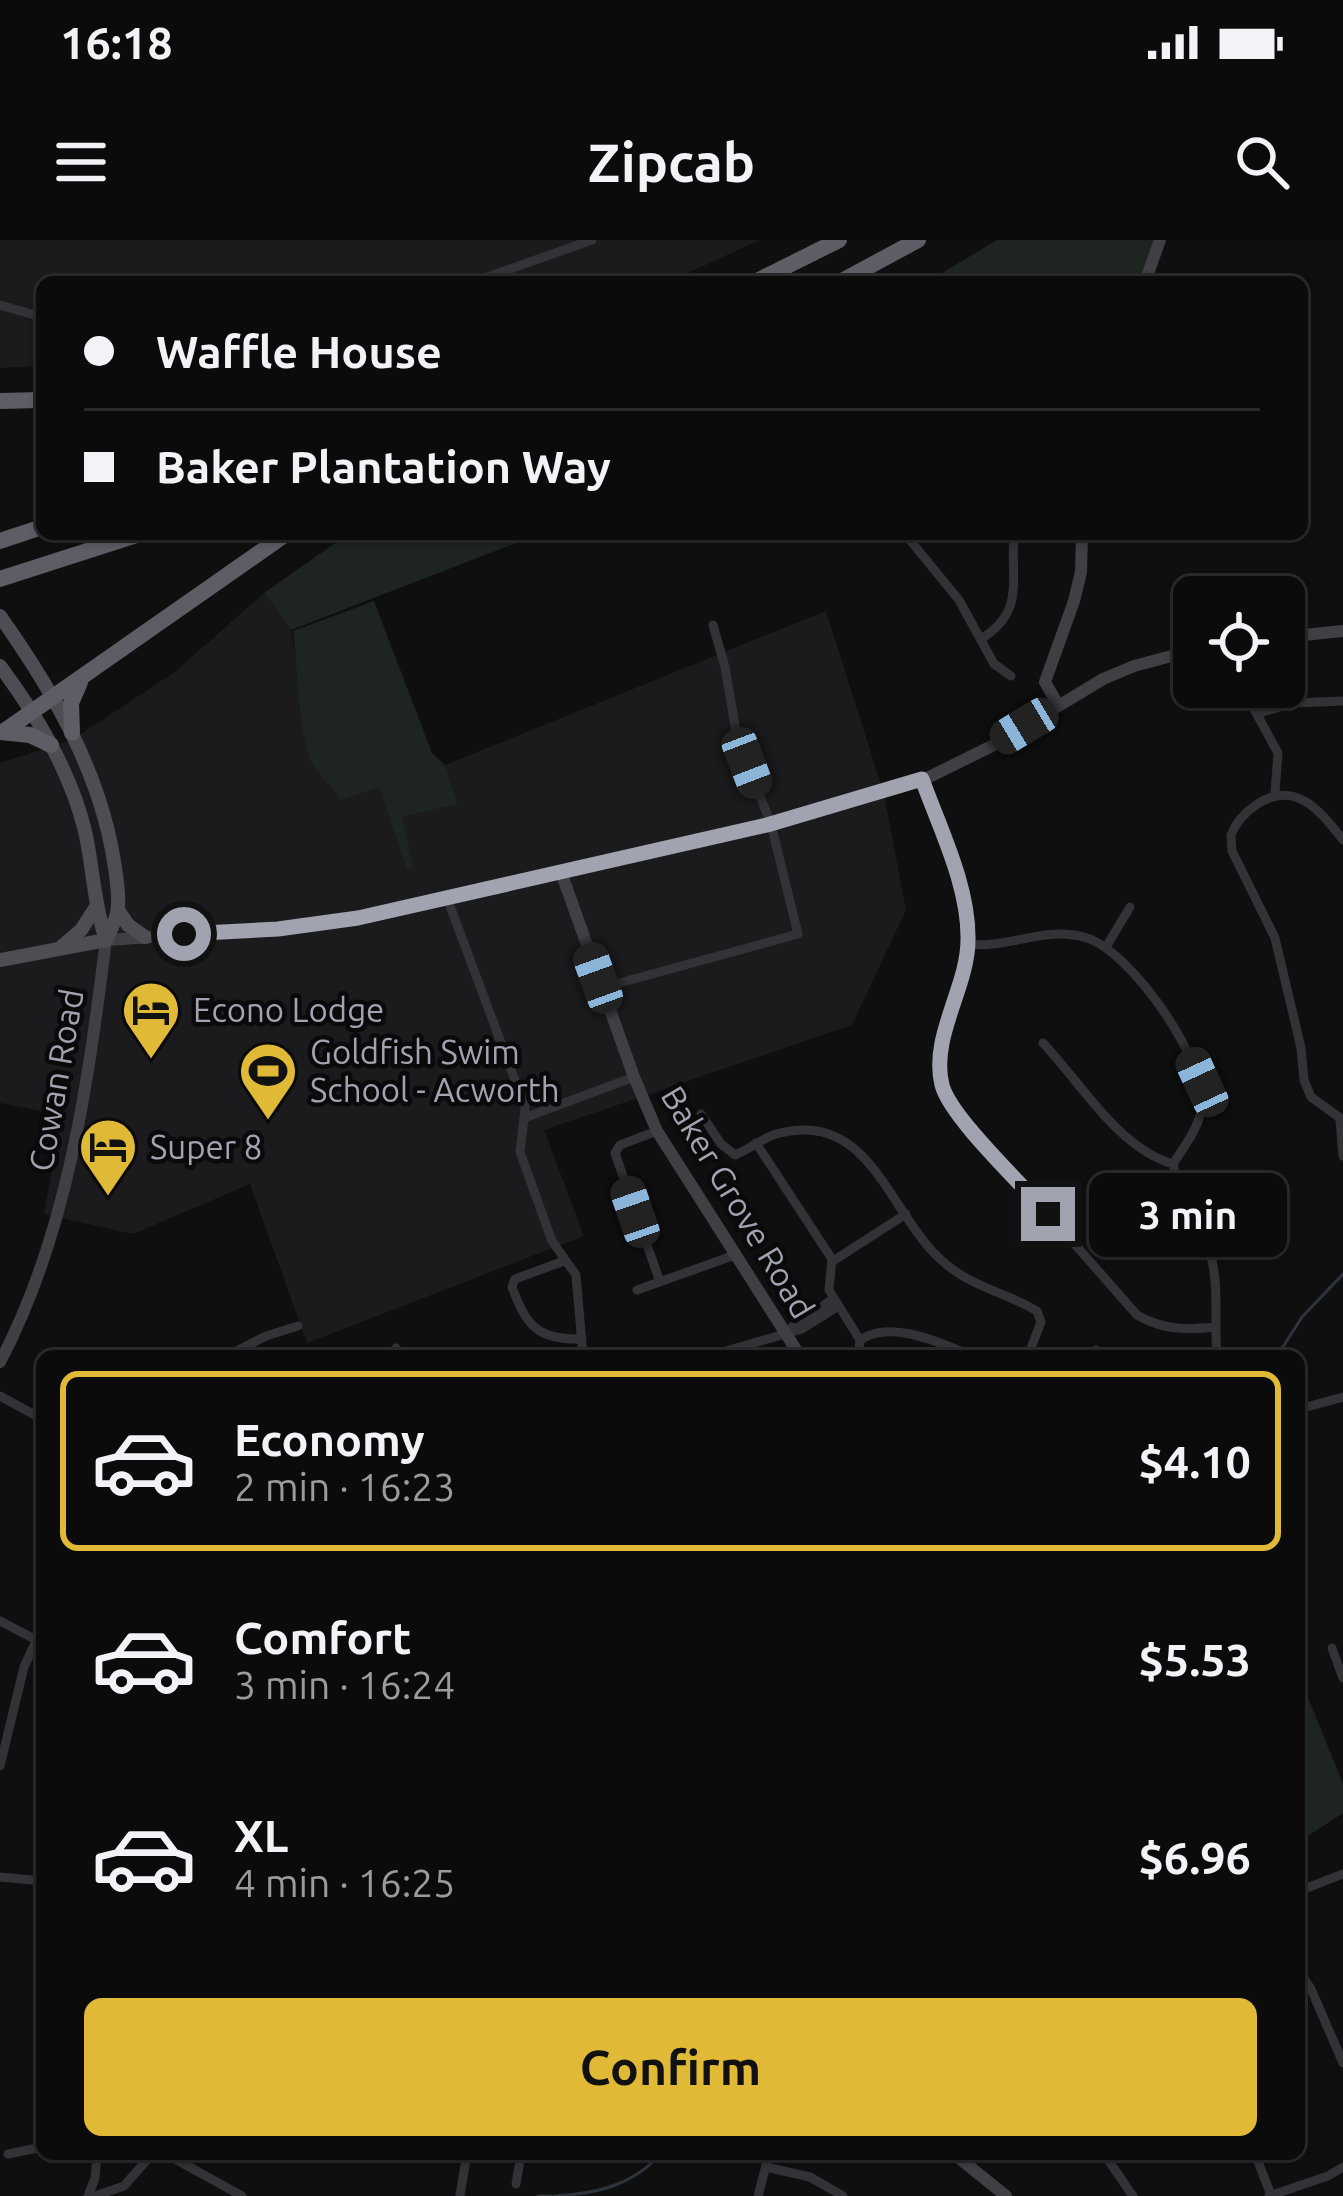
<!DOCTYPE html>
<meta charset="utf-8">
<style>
body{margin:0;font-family:Ubuntu,sans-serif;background:#19191a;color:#f1f3f6;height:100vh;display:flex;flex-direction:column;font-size:45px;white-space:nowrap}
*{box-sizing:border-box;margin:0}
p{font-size:39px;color:#9a9b9d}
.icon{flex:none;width:66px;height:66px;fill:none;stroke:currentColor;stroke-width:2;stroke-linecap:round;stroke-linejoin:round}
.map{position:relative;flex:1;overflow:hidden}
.drawer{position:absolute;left:36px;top:1110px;width:1269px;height:810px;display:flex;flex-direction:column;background:#0b0b0c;border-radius:18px;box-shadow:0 3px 9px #0004,0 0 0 3px #2b2b2d}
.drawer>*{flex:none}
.top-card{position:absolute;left:36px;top:36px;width:1272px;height:264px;border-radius:18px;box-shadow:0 3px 9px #0004,0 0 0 3px #2b2b2d;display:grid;align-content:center;height:264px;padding:0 48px;background:#0b0b0c}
.controls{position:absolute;left:1173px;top:336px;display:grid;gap:24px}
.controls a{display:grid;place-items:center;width:132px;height:132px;border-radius:18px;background:#0b0b0c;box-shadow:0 3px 9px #0004,0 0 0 3px #2b2b2d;font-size:60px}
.end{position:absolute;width:54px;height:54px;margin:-27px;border:15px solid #a1a4b0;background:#111;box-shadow:0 0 0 6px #111}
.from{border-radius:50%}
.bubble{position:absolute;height:84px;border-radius:18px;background:#0b0b0c;box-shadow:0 3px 9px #0004,0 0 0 3px #2b2b2d;font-size:39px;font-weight:700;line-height:84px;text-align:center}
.car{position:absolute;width:36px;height:72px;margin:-36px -18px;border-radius:15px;box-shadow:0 0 9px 3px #0007;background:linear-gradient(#222 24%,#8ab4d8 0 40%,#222 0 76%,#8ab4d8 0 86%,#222 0)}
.top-card b{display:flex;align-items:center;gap:42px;height:114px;font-size:45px}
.top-card b+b{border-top:3px solid #2b2b2d}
.top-card i{width:30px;height:30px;background:#f1f3f6}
ul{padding:21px 0 0;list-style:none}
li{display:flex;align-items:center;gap:36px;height:180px;margin:0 24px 18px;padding:0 24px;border:6px solid transparent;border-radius:18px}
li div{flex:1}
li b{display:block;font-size:45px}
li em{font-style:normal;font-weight:700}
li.selected{border-color:#e0ba37}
li>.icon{width:108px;height:108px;stroke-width:1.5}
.cta{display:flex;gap:24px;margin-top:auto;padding:24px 48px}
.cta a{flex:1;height:138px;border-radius:18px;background:#e0ba37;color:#111;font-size:48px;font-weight:700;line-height:138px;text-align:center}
.status{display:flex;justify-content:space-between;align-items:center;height:84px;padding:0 60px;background:#0b0b0c;direction:ltr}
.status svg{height:33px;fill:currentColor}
header{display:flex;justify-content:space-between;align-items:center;height:156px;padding:0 48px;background:#0b0b0c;font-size:54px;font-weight:700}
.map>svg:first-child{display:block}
.built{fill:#1b1b1d}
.green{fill:#1e241f}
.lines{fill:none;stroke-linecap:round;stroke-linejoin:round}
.stream{stroke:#2e343c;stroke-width:3}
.street{stroke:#323337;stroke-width:9}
.secondary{stroke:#3f3f44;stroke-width:12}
.primary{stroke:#4d4d53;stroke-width:14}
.highway{stroke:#5d5e65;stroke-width:16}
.route{stroke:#a1a4b0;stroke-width:15}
.labels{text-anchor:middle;stroke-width:9;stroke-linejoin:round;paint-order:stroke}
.poi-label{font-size:33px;fill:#a1a4b0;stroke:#0a0a0b;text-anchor:start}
.street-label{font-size:33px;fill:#a1a4b0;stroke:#0a0a0b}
</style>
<div class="status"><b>16:18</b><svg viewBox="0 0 49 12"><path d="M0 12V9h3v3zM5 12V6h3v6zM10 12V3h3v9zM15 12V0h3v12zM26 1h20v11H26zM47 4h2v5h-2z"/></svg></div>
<header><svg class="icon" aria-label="menu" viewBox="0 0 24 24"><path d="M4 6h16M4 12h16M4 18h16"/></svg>Zipcab<svg class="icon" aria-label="search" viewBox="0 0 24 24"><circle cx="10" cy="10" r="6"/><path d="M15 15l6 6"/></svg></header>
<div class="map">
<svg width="1343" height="1956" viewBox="0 0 1343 1956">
<rect width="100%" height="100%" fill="#0f0f10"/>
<g class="built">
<polygon points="0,0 760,0 668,42 42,42 42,126 0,128"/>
<polygon points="264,353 291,390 313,526 330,540 379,546 408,629 414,627 401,577 458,564 445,525 826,371 884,554 906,670 852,785 544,890 584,996 307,1103 250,944 133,994 44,974 62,875 0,863 0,523 72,500 176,431"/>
</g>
<g class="green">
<polygon points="997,0 1159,0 1147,42 927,42"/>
<polygon points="348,294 539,294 291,390 264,353"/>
<path d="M 374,361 L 432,513 L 445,525 L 458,564 L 402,577 L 414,628 L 407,630 L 379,547 L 340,560 C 332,544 318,536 312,523 C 299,498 297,423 293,391 Z"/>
<polygon points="1299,1435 1343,1544 1343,1573 1299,1602"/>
</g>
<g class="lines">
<g class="stream">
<polyline points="1277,1116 1302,1077 1343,1034"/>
<polyline points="538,1956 551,1956"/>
<path d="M 554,1956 C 596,1954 631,1946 661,1914"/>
</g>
<g class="street">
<polyline points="473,42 592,0"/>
<polyline points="0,65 42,77"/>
<polyline points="905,294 959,360 994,424 1011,436"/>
<path d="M 981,399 C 1026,371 1010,340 1014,294"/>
<polyline points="1242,447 1278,513 1275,552"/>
<polyline points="1259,473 1295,463 1343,461"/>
<path d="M 923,540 C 940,590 969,646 969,699 C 968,754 923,807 949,861 L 1137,1075 C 1163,1090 1185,1090 1215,1087"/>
<path d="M 1343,600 C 1319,569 1294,539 1256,565 C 1244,573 1236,582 1231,595 L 1232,611 L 1275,698 L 1301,808 L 1304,840 L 1311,857 L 1343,880"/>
<polyline points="447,658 525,867 524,878 634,837"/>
<path d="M 969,704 C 1010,709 1045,685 1087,698 C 1131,712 1206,819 1202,866 C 1200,886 1184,907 1173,924 C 1181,963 1204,985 1212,1021 C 1219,1050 1214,1086 1217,1116"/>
<polyline points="1106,707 1130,667"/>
<polyline points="601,748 798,694 771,584 737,497 725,427 713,385"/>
<path d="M 1043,803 C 1081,843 1119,909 1173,924"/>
<path d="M 701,874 L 721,904 L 735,915 C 750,909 761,899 776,894 C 865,869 886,962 933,1012 C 967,1048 1000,1049 1037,1071 L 1041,1082 L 1028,1116"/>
<polyline points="524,878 520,912 552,1001 576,1035 583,1116"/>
<polyline points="1340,880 1343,916"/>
<polyline points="657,891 620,905 615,913 660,1042"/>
<polyline points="756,903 832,1019 829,1050 860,1100"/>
<polyline points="1199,985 1237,963"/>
<path d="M 564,1021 L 515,1039 L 512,1047 C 527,1087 538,1100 582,1099"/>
<polyline points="833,1021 906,974"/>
<polyline points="637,1050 735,1015"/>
<polyline points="789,1089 833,1059"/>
<polyline points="396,1108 397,1116"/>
<polyline points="227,1116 266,1096 298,1086"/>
<polyline points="709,1116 802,1089 837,1067"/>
<path d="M 858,1116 L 860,1100 C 891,1079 941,1103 972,1116"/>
<polyline points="1094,1116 1096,1110"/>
<polyline points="0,1156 42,1179"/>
<polyline points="1299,1169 1343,1157"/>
<polyline points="0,1381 42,1403"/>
<polyline points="1332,1408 1343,1438"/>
<polyline points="0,1526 24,1427 42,1388"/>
<polyline points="0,1637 42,1641"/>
<polyline points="1299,1651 1343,1634"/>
<polyline points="1299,1731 1311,1749 1343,1823"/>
<polyline points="8,1914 42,1907"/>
<polyline points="166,1914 242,1956"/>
<polyline points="1104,1914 1133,1956"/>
<polyline points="1255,1914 1271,1955"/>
<polyline points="410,1919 413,1914"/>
<polyline points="766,1927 810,1937 843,1956"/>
<polyline points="516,1944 521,1914"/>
<polyline points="460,1955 467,1914"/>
<polyline points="88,1956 95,1938 97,1914"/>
<polyline points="95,1956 124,1946 152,1914"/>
<polyline points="758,1956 769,1914"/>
<polyline points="1269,1956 1328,1936 1343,1927"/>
</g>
<g class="secondary">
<polyline points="1145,42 1160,0"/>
<polyline points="1284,397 1343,391"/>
<polyline points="1058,465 1045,442 1074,361 1081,332 1082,294"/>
<polyline points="561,632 634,837 657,891 800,1116"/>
<path d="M 0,1122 C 68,993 88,843 106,700 L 278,689 L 358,678 L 767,585 L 923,540 L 996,504 L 1103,439 L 1134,426 L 1194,410"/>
<polyline points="954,1914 1006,1956"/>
</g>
<g class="primary">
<path d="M 0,376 C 54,452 102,535 115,628 C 117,642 120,660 117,674 C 114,683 110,692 106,700"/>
<path d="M 0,426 C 37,476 70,530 85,591 C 93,627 94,665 106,700"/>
<polyline points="118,670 128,685 145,697"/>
<polyline points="60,708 81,690 96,667"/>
<polyline points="0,720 106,700"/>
</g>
<g class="highway">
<polyline points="755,42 839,0"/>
<polyline points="840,42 918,0"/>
<polyline points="0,161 42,160"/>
<polyline points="0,301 42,287"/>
<polyline points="0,339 140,294"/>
<polyline points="1,492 30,495 51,505"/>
<polyline points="3,492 286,294"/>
<polyline points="72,493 71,463 80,442"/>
</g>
</g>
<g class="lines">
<path class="route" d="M 184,694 L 278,689 L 358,678 L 767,585 L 922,539 C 940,589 969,646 968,700 C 968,747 930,797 942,845 C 950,877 1023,945 1048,974"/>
</g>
<defs>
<g id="hotel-pin" transform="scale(3)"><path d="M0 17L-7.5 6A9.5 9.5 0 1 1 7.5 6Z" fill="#e0ba37" stroke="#0a0a0b"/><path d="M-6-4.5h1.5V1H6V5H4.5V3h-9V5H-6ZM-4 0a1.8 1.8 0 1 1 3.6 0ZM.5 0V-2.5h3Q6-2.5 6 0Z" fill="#111"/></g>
<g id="stadium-pin" transform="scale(3)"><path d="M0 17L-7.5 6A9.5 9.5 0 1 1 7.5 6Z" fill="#e0ba37" stroke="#0a0a0b"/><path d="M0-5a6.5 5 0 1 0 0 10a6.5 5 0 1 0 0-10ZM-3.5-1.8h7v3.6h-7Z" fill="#111"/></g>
</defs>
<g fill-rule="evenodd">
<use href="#hotel-pin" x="151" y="770"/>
<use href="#stadium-pin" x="268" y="831"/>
<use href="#hotel-pin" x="108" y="907"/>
</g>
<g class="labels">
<g class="poi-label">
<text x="193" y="782">Econo Lodge</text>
<text x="310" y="824">Goldfish Swim<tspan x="310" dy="38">School - Acworth</tspan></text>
<text x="150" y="919">Super 8</text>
</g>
<g class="street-label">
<text transform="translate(56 840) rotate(-80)" y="12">Cowan Road</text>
<text transform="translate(738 962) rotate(59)" y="12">Baker Grove Road</text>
</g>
</g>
</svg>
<div class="controls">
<a><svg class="icon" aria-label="locate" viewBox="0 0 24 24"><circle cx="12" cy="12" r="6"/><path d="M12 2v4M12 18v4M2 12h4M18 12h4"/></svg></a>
</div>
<i class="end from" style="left:184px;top:694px"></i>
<i class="end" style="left:1048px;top:974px"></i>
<div class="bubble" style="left:1089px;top:933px;width:198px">3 min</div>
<i class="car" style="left:1024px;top:486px;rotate:239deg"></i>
<i class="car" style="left:747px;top:523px;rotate:159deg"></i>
<i class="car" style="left:598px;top:738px;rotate:340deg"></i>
<i class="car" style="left:1202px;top:842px;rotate:335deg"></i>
<i class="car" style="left:635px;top:972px;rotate:341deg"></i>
<div class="top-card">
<b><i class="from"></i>Waffle House</b>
<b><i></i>Baker Plantation Way</b>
</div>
<section class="drawer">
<ul>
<li class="selected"><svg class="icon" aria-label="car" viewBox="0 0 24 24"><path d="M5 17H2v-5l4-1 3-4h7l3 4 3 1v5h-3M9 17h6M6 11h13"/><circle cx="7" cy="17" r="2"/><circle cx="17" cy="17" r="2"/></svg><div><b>Economy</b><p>2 min · 16:23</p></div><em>$4.10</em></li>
<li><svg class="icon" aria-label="car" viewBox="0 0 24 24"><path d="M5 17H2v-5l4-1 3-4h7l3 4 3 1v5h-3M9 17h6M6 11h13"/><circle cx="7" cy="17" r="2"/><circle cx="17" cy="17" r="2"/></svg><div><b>Comfort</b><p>3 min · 16:24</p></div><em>$5.53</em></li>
<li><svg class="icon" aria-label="car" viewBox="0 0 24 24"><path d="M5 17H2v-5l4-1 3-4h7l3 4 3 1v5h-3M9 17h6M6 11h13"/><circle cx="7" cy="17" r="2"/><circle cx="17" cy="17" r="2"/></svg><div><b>XL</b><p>4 min · 16:25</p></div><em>$6.96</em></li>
</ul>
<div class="cta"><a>Confirm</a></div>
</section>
</div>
